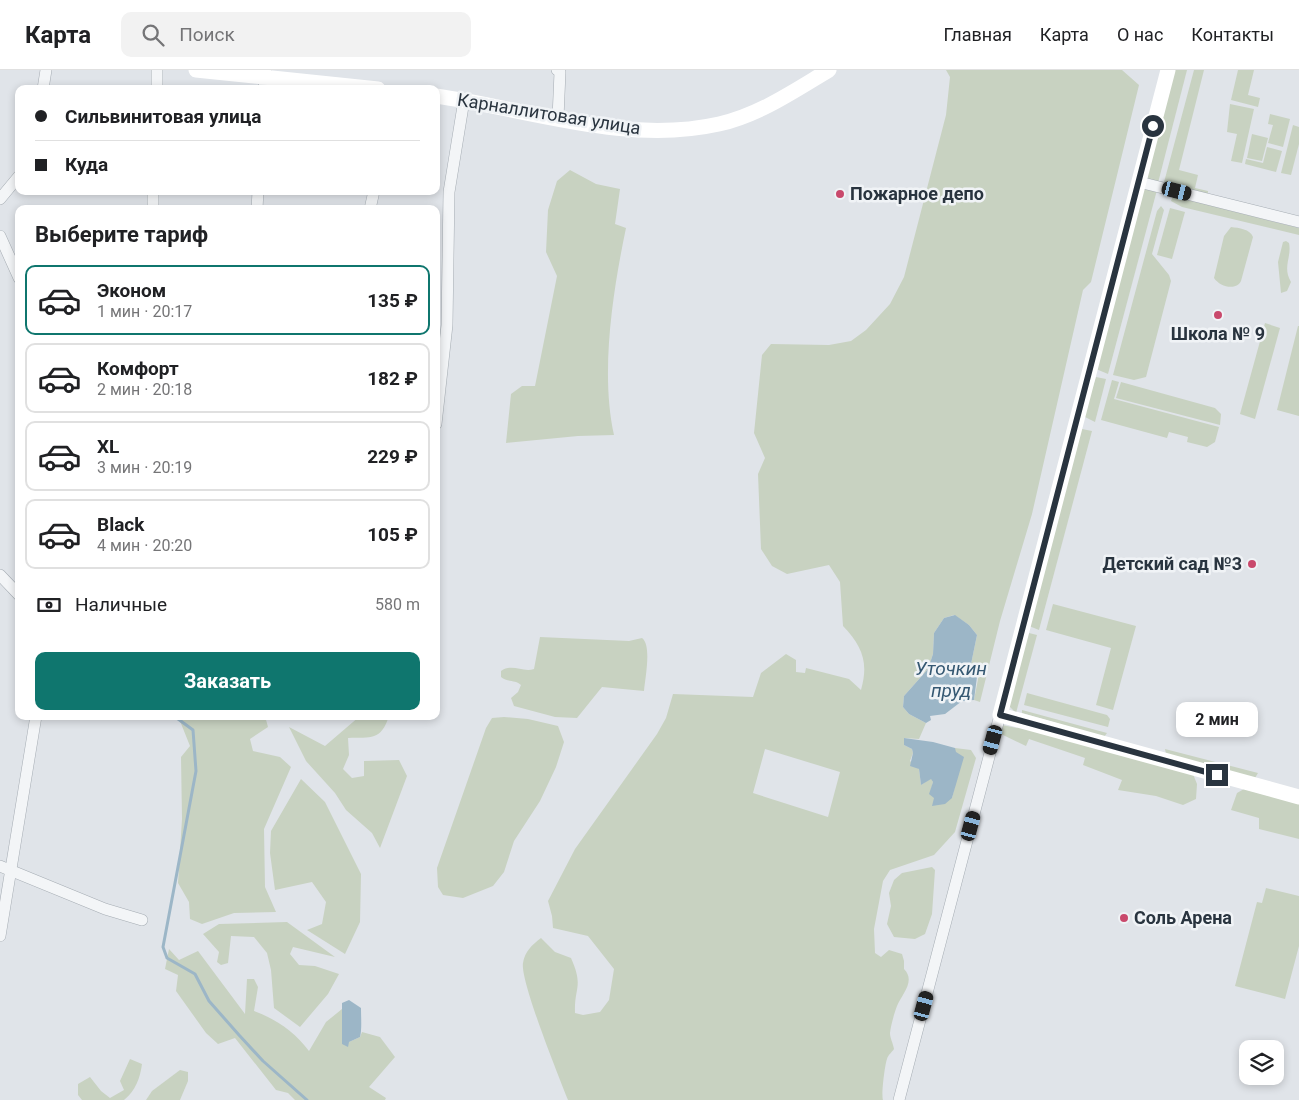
<!DOCTYPE html>
<html lang="ru">
<meta charset="utf-8">
<style>
body{margin:0;font-family:Roboto,sans-serif;background:#f2f2f2;color:#202124;height:100vh;display:flex;flex-direction:column;font-size:19px;white-space:nowrap}
*{box-sizing:border-box;margin:0}
p{font-size:16px;color:#757577}
.icon{flex:none;width:28px;height:28px;fill:none;stroke:currentColor;stroke-width:2;stroke-linecap:round;stroke-linejoin:round}
.map{position:relative;flex:1;overflow:hidden}
.side{position:absolute;left:15px;top:135px;width:425px;height:515px;display:flex;flex-direction:column;background:#fff;border-radius:10px;box-shadow:0 2px 8px #0003}
.side>*{flex:none}
.guide{position:absolute;left:15px;top:15px;width:425px;height:110px;border-radius:10px;box-shadow:0 2px 8px #0003;display:grid;align-content:center;height:110px;padding:0 20px;background:#fff}
.controls{position:absolute;left:1239px;top:970px;display:grid;gap:10px}
.controls a{display:grid;place-items:center;width:45px;height:45px;border-radius:10px;background:#fff;box-shadow:0 2px 8px #0003;font-size:25px}
.end{position:absolute;width:22px;height:22px;margin:-11px;border:6px solid #29343f;background:#fff;box-shadow:0 0 0 2px #fff}
.from{border-radius:50%}
.bubble{position:absolute;height:35px;border-radius:10px;background:#fff;box-shadow:0 2px 8px #0003;font-size:16px;font-weight:700;line-height:35px;text-align:center}
.car{position:absolute;width:15px;height:30px;margin:-15px -8px;border-radius:6px;box-shadow:0 0 4px 1px #0007;background:linear-gradient(#222 24%,#8ab4d8 0 40%,#222 0 76%,#8ab4d8 0 86%,#222 0)}
.guide b{display:flex;align-items:center;gap:18px;height:48px;font-size:19px}
.guide b+b{border-top:1px solid #e0e0e0}
.guide i{width:12px;height:12px;background:#202124}
ul{padding:0;list-style:none}
li{display:flex;align-items:center;gap:15px;height:70px;margin:0 10px 8px;padding:0 10px;border:2px solid #e0e0e0;border-radius:10px}
li div{flex:1}
li b{display:block;font-size:19px}
li em{font-style:normal;font-weight:700}
li.active{border-color:#0f766e}
li>.icon{width:45px;height:45px;stroke-width:1.5}
h2{padding:0 20px;font-size:22px;line-height:60px}
.pay{display:flex;align-items:center;gap:12px;height:55px;padding:0 20px;font-size:19px}
.pay p{margin-inline-start:auto}
.button{display:flex;gap:10px;margin-top:auto;padding:10px 20px}
.button a{flex:1;height:58px;border-radius:10px;background:#0f766e;color:#fff;font-size:20px;font-weight:700;line-height:58px;text-align:center}
header{display:flex;align-items:center;gap:30px;box-sizing:border-box;height:70px;padding:0 25px;background:#fff;border-bottom:1px solid #e0e0e0}
header strong{font-size:24px}
nav{display:flex;gap:28px;margin-inline-start:auto;font-size:18px}
.search{width:350px;height:45px;background:#f2f2f2;display:flex;align-items:center;gap:12px;box-sizing:border-box;padding:0 18px;border-radius:10px;color:#757577;font-size:19px}
.map>svg:first-child{display:block}
.green{fill:#c8d2c1;fill-rule:evenodd}
.water{fill:#9cb6c7}
.lines{fill:none;stroke-linecap:round;stroke-linejoin:round}
.stream{stroke:#9cb6c7;stroke-width:3}
.street-casing{stroke:#a5acb3;stroke-width:12}
.street{stroke:#f3f5f7;stroke-width:11}
.secondary{stroke:#fff;stroke-width:15}
.route{stroke:#29343f;stroke-width:6}
.poi-dot{fill:#c9496c;stroke:#f0f3f6;stroke-width:2}
.labels{text-anchor:middle;stroke-width:5;stroke-linejoin:round;paint-order:stroke}
.street-label{font-size:18px;fill:#29343f;stroke:#f0f3f6}
.poi-label{font-size:18px;font-weight:bold;fill:#29343f;stroke:#f0f3f6;text-anchor:start}
.water-label{font-size:19px;font-style:italic;fill:#355872;stroke:#f0f3f6}
</style>
<header>
<strong>Карта</strong>
<div class="search"><svg class="icon" aria-label="search" viewBox="0 0 24 24"><circle cx="10" cy="10" r="6"/><path d="M15 15l6 6"/></svg>Поиск</div>
<nav><a>Главная</a><a>Карта</a><a>О нас</a><a>Контакты</a></nav>
</header>
<div class="map">
<svg width="1299" height="1030" viewBox="0 0 1299 1030">
<rect width="100%" height="100%" fill="#e0e4e9"/>
<g class="green">
<path d="M 946,0 L 1122,0 L 1139,15 L 1091,212 L 1083,220 L 1032,444 L 1000,551 L 980,632 L 974,630 L 979,604 L 971,594 L 977,565 L 969,555 L 954,545 L 944,548 L 934,563 L 933,584 L 928,599 L 904,626 L 903,637 L 909,644 L 926,653 L 919,669 L 904,668 L 904,675 L 912,679 L 913,683 L 910,691 L 919,699 L 921,715 L 931,708 L 933,712 L 930,724 L 952,728 L 955,716 L 955,678 L 971,680 L 976,688 L 955,762 L 934,785 L 890,800 L 883,811 L 874,859 L 875,883 L 881,887 L 889,880 L 902,884 L 904,891 L 904,899 C 916,911 902,924 897,936 C 894,944 891,955 890,963 C 890,968 893,973 894,979 C 892,982 888,985 887,989 C 885,994 881,1025 883,1030 L 568,1030 C 559,1007 520,911 523,893 C 525,881 532,875 541,868 L 555,882 L 571,888 C 584,917 574,917 575,943 L 583,945 L 600,942 L 609,930 L 614,899 L 588,866 L 553,858 L 552,846 L 548,831 L 575,779 L 657,664 L 666,648 L 673,624 L 753,627 L 761,603 L 786,584 L 796,590 L 796,602 L 805,603 L 806,598 L 849,609 L 861,620 C 869,592 862,576 843,556 L 840,512 L 829,495 L 787,504 L 772,496 L 761,479 L 758,404 L 765,388 L 754,363 L 762,285 L 771,274 L 829,275 L 851,271 L 866,260 L 890,234 L 904,207 L 946,45 L 950,7 ZM 765,679 L 840,702 L 828,747 L 753,723 Z"/>
<polygon points="1173,0 1187,0 1158,113 1147,108"/>
<polygon points="1194,0 1204,0 1179,100 1198,105 1195,118 1208,121 1208,124 1163,116"/>
<polygon points="1238,0 1254,0 1248,25 1260,28 1258,37 1231,30"/>
<polygon points="1230,34 1254,39 1242,93 1231,91 1237,64 1227,62"/>
<polygon points="1270,44 1290,49 1283,77 1268,73 1273,55 1268,54"/>
<polygon points="1293,55 1299,57 1299,74 1291,105 1281,103"/>
<polygon points="1252,64 1268,68 1262,91 1247,88"/>
<polygon points="1267,77 1282,81 1276,102 1245,94 1246,89 1263,93"/>
<path d="M 570,100 L 596,114 L 620,119 L 615,154 L 626,158 C 613,220 600,303 614,365 L 578,366 L 506,373 L 511,324 L 522,316 L 535,316 L 557,206 L 546,182 L 548,140 L 557,111 Z"/>
<polygon points="1144,118 1157,120 1108,304 1096,299"/>
<polygon points="1173,126 1299,158 1299,165 1182,137 1171,131"/>
<polygon points="1161,136 1164,140 1152,184 1169,205 1171,211 1146,307 1134,310 1113,305 1157,141"/>
<polygon points="1170,138 1185,142 1172,189 1157,185"/>
<path d="M 1231,157 C 1239,158 1250,159 1253,167 L 1241,211 C 1236,221 1220,217 1214,208 L 1224,166 Z"/>
<path d="M 1286,171 L 1289,173 C 1292,187 1282,197 1291,212 L 1287,221 L 1281,223 L 1278,192 L 1283,172 Z"/>
<polygon points="1265,253 1280,258 1255,349 1240,344"/>
<polygon points="1298,256 1299,256 1299,346 1277,340"/>
<polygon points="1096,307 1106,309 1095,352 1083,346"/>
<polygon points="1112,310 1119,312 1114,329 1219,357 1215,372 1207,377 1187,372 1188,367 1169,362 1167,368 1101,350"/>
<polygon points="1121,312 1215,338 1221,344 1220,355 1116,328"/>
<polygon points="1082,359 1092,361 1039,560 1029,556 1079,361"/>
<polygon points="1053,534 1136,556 1113,640 1096,635 1111,578 1046,560"/>
<polygon points="1029,563 1037,565 1016,643 1007,634 1026,564"/>
<path d="M 540,567 L 629,571 L 642,568 C 652,575 645,609 644,621 L 602,617 L 577,648 L 555,647 L 514,636 L 511,628 L 518,622 L 521,615 C 516,610 507,612 501,607 L 501,601 C 512,593 523,603 534,599 Z"/>
<polygon points="1027,623 1107,645 1110,649 1108,657 1024,635"/>
<polygon points="1022,640 1107,663 1104,667 1022,643"/>
<polygon points="178,646 265,646 268,657 250,669 253,681 280,687 291,697 264,759 265,817 276,842 234,843 202,854 190,849 189,832 178,813 182,749 181,687 190,676"/>
<path d="M 360,646 L 389,646 C 381,671 371,667 348,668 L 349,685 L 343,699 L 352,708 L 364,706 L 364,691 L 399,690 L 407,706 L 380,778 L 372,763 L 346,740 L 335,723 L 306,691 L 289,657 L 325,676 Z"/>
<polygon points="504,647 528,649 558,656 564,672 556,697 540,731 514,771 504,802 493,816 463,828 443,825 438,817 437,798 486,658 492,648"/>
<polygon points="1002,655 1017,658 1018,656 1193,704 1197,714 1196,729 1183,735 1156,726 1118,720 1122,710 1083,695 1085,688 1029,669 1026,676 1001,664"/>
<polygon points="1165,679 1258,703 1255,708 1166,684"/>
<polygon points="301,709 325,732 361,804 360,852 345,884 307,860 322,854 326,832 312,812 275,820 270,783 271,761"/>
<polygon points="1244,719 1299,734 1299,769 1259,759 1259,748 1231,740 1237,723"/>
<polygon points="932,797 935,800 932,844 925,864 915,869 894,867 887,854 891,836 889,823 894,810 902,803"/>
<polygon points="1266,818 1299,826 1299,876 1285,929 1235,916 1257,832 1262,833"/>
<polygon points="287,852 335,887 293,877 290,884 299,895 315,896 339,904 328,924 300,957 274,938 271,900 267,883 254,867 231,866 228,893 221,895 217,892 219,882 203,864 219,854"/>
<path d="M 169,879 L 179,890 L 198,881 L 245,944 L 247,909 L 254,909 L 258,917 L 254,941 C 276,949 295,962 309,981 L 326,952 L 342,939 L 342,953 L 349,972 L 360,967 L 362,962 L 380,967 L 395,987 L 369,1017 L 386,1028 L 385,1030 L 295,1030 L 288,1023 L 276,1020 L 235,968 L 218,974 L 206,963 L 176,921 L 178,905 L 165,899 Z"/>
<path d="M 130,989 L 142,994 C 140,1008 136,1020 124,1030 L 82,1030 L 78,1025 L 78,1014 L 90,1007 L 101,1021 L 110,1028 L 124,1020 L 120,1011 Z"/>
<polygon points="180,1000 188,1002 188,1011 180,1030 146,1030 152,1021"/>
</g>
<g class="water">
<polygon points="955,545 969,555 977,565 971,594 978,599 974,630 962,631 945,644 930,646 931,650 926,653 909,644 903,637 904,626 928,599 933,584 934,563 944,548"/>
<polygon points="904,668 933,672 955,678 956,682 964,687 952,728 945,734 932,736 934,728 929,724 933,712 931,709 921,715 919,699 910,696 913,683 912,679 904,675"/>
<path d="M 349,930 L 361,938 C 361,946 362,961 360,967 L 349,972 L 348,977 L 342,974 L 342,933 Z"/>
</g>
<g class="lines">
<polyline class="stream" points="174,646 193,660 196,701 163,877 167,888 195,904 209,931 239,965 263,991 307,1030"/>
<g class="street-casing">
<g id="street">
<polyline points="557,0 560,2 558,48"/>
<polyline points="43,19 46,0"/>
<polyline points="157,19 157,0"/>
<polyline points="264,19 266,0"/>
<polyline points="1139,112 1299,152"/>
<polyline points="0,129 19,106"/>
<polyline points="153,139 153,121"/>
<polyline points="257,139 258,121"/>
<polyline points="370,139 374,121"/>
<polyline points="0,166 19,208"/>
<polyline points="436,354 447,255 449,122 464,30"/>
<polyline points="0,505 19,525"/>
<polyline points="0,796 105,839 142,850"/>
<polyline points="0,866 36,646"/>
<polyline points="899,1030 1000,645"/>
</g>
</g>
<use href="#street" class="street"/>
<g class="secondary">
<polyline points="196,0 378,19"/>
<polyline points="1168,0 1000,645 1299,727"/>
<path d="M 436,26 C 528,39 626,75 719,54 C 759,45 794,21 829,0"/>
</g>
</g>
<g class="lines">
<polyline class="route" points="1153,56 1000,645 1217,705"/>
</g>
<g class="poi-dot">
<circle cx="840" cy="124" r="5"/>
<circle cx="1218" cy="245" r="5"/>
<circle cx="1252" cy="494" r="5"/>
<circle cx="1124" cy="848" r="5"/>
</g>
<g class="labels">
<g class="street-label">
<text transform="translate(549 44) rotate(9)" y="6">Карналлитовая улица</text>
</g>
<g class="poi-label">
<text x="850" y="130">Пожарное депо</text>
<text x="1218" y="270" text-anchor="middle">Школа № 9</text>
<text x="1242" y="500" text-anchor="end">Детский сад №3</text>
<text x="1134" y="854">Соль Арена</text>
</g>
<g class="water-label">
<text x="951" y="605">Уточкин<tspan x="951" dy="22">пруд</tspan></text>
</g>
</g>
</svg>
<div class="controls">
<a><svg class="icon" aria-label="layers" viewBox="0 0 24 24"><path d="M12 4l9 5-9 5-9-5zM3 14l9 5 9-5"/></svg></a>
</div>
<i class="end from" style="left:1153px;top:56px"></i>
<i class="end" style="left:1217px;top:705px"></i>
<div class="bubble" style="left:1176px;top:632px;width:82px">2 мин</div>
<i class="car" style="left:1177px;top:121px;rotate:104deg"></i>
<i class="car" style="left:993px;top:670px;rotate:195deg"></i>
<i class="car" style="left:971px;top:756px;rotate:15deg"></i>
<i class="car" style="left:924px;top:936px;rotate:15deg"></i>
<div class="guide">
<b><i class="from"></i>Сильвинитовая улица</b>
<b><i></i>Куда</b>
</div>
<section class="side">
<h2>Выберите тариф</h2>
<ul>
<li class="active"><svg class="icon" aria-label="car" viewBox="0 0 24 24"><path d="M5 17H2v-5l4-1 3-4h7l3 4 3 1v5h-3M9 17h6M6 11h13"/><circle cx="7" cy="17" r="2"/><circle cx="17" cy="17" r="2"/></svg><div><b>Эконом</b><p>1 мин · 20:17</p></div><em>135 ₽</em></li>
<li><svg class="icon" aria-label="car" viewBox="0 0 24 24"><path d="M5 17H2v-5l4-1 3-4h7l3 4 3 1v5h-3M9 17h6M6 11h13"/><circle cx="7" cy="17" r="2"/><circle cx="17" cy="17" r="2"/></svg><div><b>Комфорт</b><p>2 мин · 20:18</p></div><em>182 ₽</em></li>
<li><svg class="icon" aria-label="car" viewBox="0 0 24 24"><path d="M5 17H2v-5l4-1 3-4h7l3 4 3 1v5h-3M9 17h6M6 11h13"/><circle cx="7" cy="17" r="2"/><circle cx="17" cy="17" r="2"/></svg><div><b>XL</b><p>3 мин · 20:19</p></div><em>229 ₽</em></li>
<li><svg class="icon" aria-label="car" viewBox="0 0 24 24"><path d="M5 17H2v-5l4-1 3-4h7l3 4 3 1v5h-3M9 17h6M6 11h13"/><circle cx="7" cy="17" r="2"/><circle cx="17" cy="17" r="2"/></svg><div><b>Black</b><p>4 мин · 20:20</p></div><em>105 ₽</em></li>
</ul>
<div class="pay"><svg class="icon" aria-label="cash" viewBox="0 0 24 24"><path d="M3 7h18v10H3z"/><circle cx="12" cy="12" r="2"/></svg>Наличные<p>580 m</p></div>
<div class="button"><a>Заказать</a></div>
</section>
</div>
